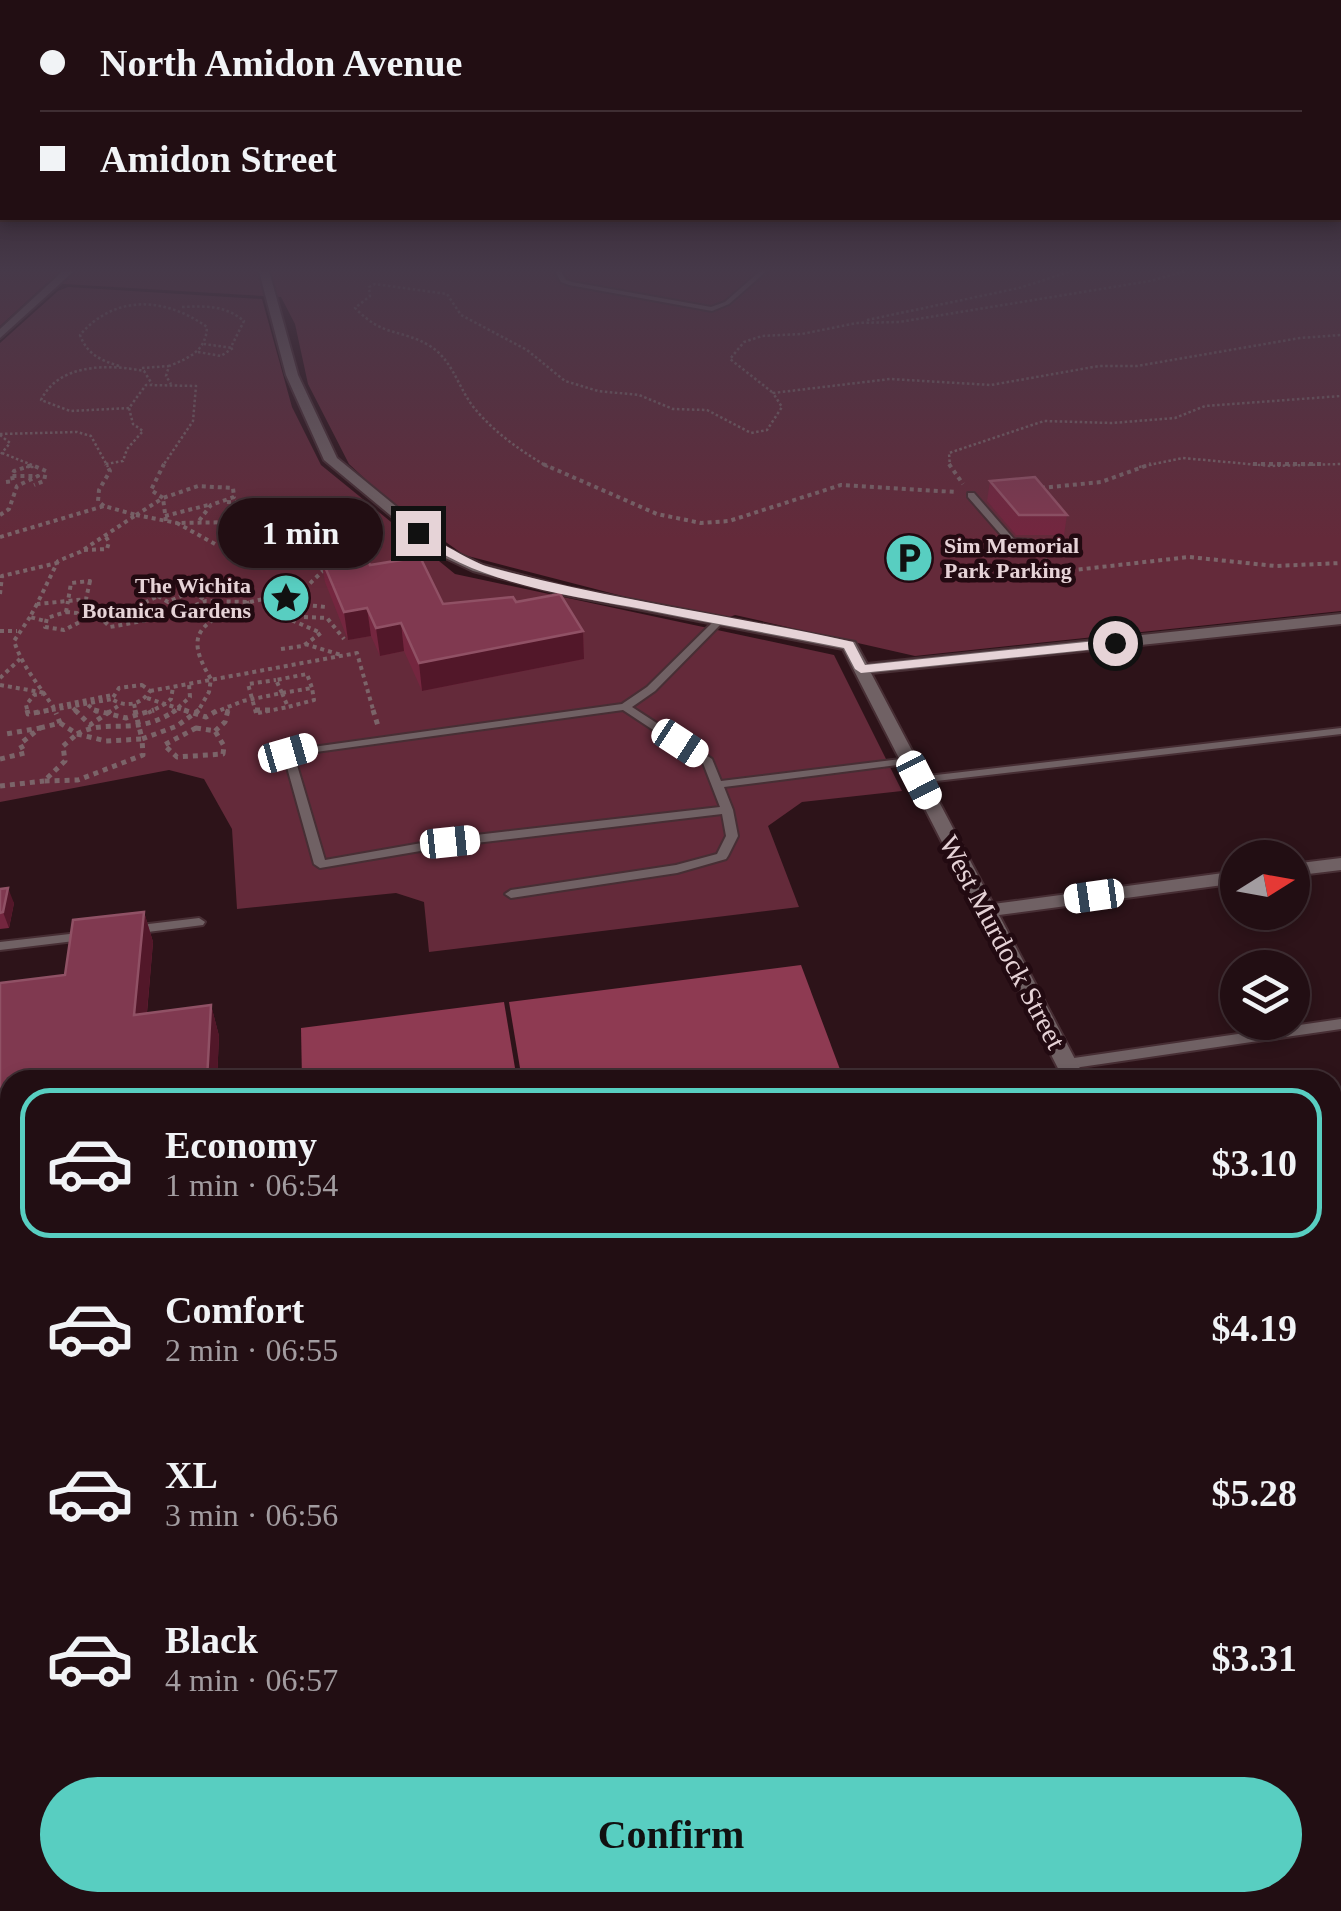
<!DOCTYPE html>
<meta charset="utf-8">
<style>
body{margin:0;font-family:Georgia,serif;background:#2e1c21;color:#f1f3f6;height:100vh;display:flex;flex-direction:column;font-size:38px;white-space:nowrap}
*{box-sizing:border-box;margin:0}
p{font-size:32px;color:#a29ca0}
.icon{flex:none;width:55px;height:55px;fill:none;stroke:currentColor;stroke-width:2;stroke-linecap:round;stroke-linejoin:round}
.map{position:relative;flex:1;overflow:hidden}
.panel{position:absolute;left:0px;top:1070px;width:1342px;height:842px;display:flex;flex-direction:column;background:#220e13;border-radius:30px 30px 0 0;box-shadow:0 5px 15px #0003,0 0 0 2px #3f2e33}
.panel>*{flex:none}
.hud{position:absolute;left:0px;top:0px;width:1342px;height:220px;box-shadow:0 5px 15px #0003,0 0 0 2px #3f2e33;display:grid;align-content:center;height:220px;padding:0 40px;background:#220e13}
.needle{width:65px;rotate:79deg}
.buttons{position:absolute;left:1220px;top:840px;display:grid;gap:20px}
.buttons a{display:grid;place-items:center;width:90px;height:90px;border-radius:50%;background:#220e13;box-shadow:0 5px 15px #0003,0 0 0 2px #3f2e33;font-size:50px}
.end{position:absolute;width:45px;height:45px;margin:-22px;border:12px solid #e6d3d7;background:#111;box-shadow:0 0 0 5px #111}
.from{border-radius:50%}
.bubble{position:absolute;height:70px;border-radius:35px;background:#220e13;box-shadow:0 5px 15px #0003,0 0 0 2px #3f2e33;font-size:32px;font-weight:600;line-height:70px;text-align:center}
.car{position:absolute;width:30px;height:60px;margin:-30px -15px;border-radius:12px;box-shadow:0 0 8px 2px #0007;background:linear-gradient(#fff 24%,#345 0 40%,#fff 0 76%,#345 0 86%,#fff 0)}
.hud b{display:flex;align-items:center;gap:35px;height:95px;font-size:38px}
.hud b+b{border-top:2px solid #3f2e33}
.hud i{width:25px;height:25px;background:#f1f3f6}
ul{padding:18px 0 0;list-style:none}
li{display:flex;align-items:center;gap:30px;height:150px;margin:0 20px 15px;padding:0 20px;border:5px solid transparent;border-radius:30px}
li div{flex:1}
li b{display:block;font-size:38px}
li em{font-style:normal;font-weight:600}
li.selected{border-color:#58cec1}
li>.icon{width:90px;height:90px;stroke-width:1.5}
.button{display:flex;gap:20px;margin-top:auto;padding:20px 40px}
.button a{flex:1;height:115px;border-radius:60px;background:#58cec1;color:#111;font-size:40px;font-weight:600;line-height:115px;text-align:center}
.map>svg:first-child{display:block}
.green{fill:#642a3a}
.water{fill:#8e3a52}
.lines{fill:none;stroke-linecap:round;stroke-linejoin:round}
.lane-casing{stroke:#472e34;stroke-width:4}
.street-casing{stroke:#472e34;stroke-width:4}
.path-far2{stroke:#7b6469;stroke-width:2.5;stroke-dasharray:2.5 2.5;stroke-linecap:butt}
.path-far1{stroke:#7b6469;stroke-width:4;stroke-dasharray:4 4;stroke-linecap:butt}
.path{stroke:#7b6469;stroke-width:5;stroke-dasharray:5 5;stroke-linecap:butt}
.lane{fill:#706164;fill-rule:evenodd}
.street{fill:#706164;fill-rule:evenodd}
.wall{fill:#74263f}
.shaded-wall{fill:#521729}
.building{fill:#803950;stroke:#905165;stroke-width:2.5}
.route{fill:#e6d3d7}
.labels{text-anchor:middle;stroke-width:9;stroke-linejoin:round;paint-order:stroke}
.far-poi-label{font-size:22px;font-weight:bold;fill:#e6d3d7;stroke:#220a11;text-anchor:start}
.street-label{font-size:28px;fill:#e6d3d7;stroke:#220a11}
</style>
<div class="map">
<svg width="1341" height="1911" viewBox="0 0 1341 1911">
<rect width="100%" height="100%" fill="#2d1319"/>
<g class="green">
<polygon points="0,271 1341,271 1341,611 915,656 735,615 719,621 464,555 391,503 349,464 308,384 295,324 281,297 47,283 0,326"/>
<polygon points="68,287 262,299 292,407 321,465 455,574 834,655 902,791 802,802 768,826 799,907 429,952 424,902 396,893 237,909 232,829 204,779 169,770 0,802 0,343 58,291"/>
</g>
<g class="water">
<polygon points="801,965 844,1080 522,1080 509,1002"/>
<polygon points="504,1002 517,1080 302,1080 301,1028"/>
</g>
<g class="lines">
<g class="lane-casing">
<g id="lane">
<polygon points="555,271 561,271 566,280 572,282 711,307 725,302 760,271 767,271 729,304 712,311 569,285 561,282"/>
<polygon points="968,493 974,493 1014,539 1031,540 1031,544 1009,544 968,497"/>
<path d="M 719,618 L 722,619 L 722,623 L 655,691 L 632,707 L 712,759 L 721,781 L 909,758 L 914,761 L 913,763 L 724,787 L 733,810 L 738,836 L 728,856 L 726,859 L 677,873 L 511,898 L 505,894 L 511,890 L 676,865 L 717,854 L 726,836 L 722,814 L 450,846 L 320,868 L 314,864 L 283,753 L 284,751 L 622,704 L 647,687 L 716,619 ZM 623,710 L 703,763 L 720,807 L 450,838 L 325,860 L 294,755 Z"/>
<polygon points="1341,728 1341,734 919,783 914,780 919,777"/>
<polygon points="199,918 205,922 203,925 132,934 126,930 132,926"/>
<polygon points="87,932 91,933 93,936 91,939 0,950 0,942"/>
<polygon points="1341,1019 1341,1029 1067,1069 1062,1067 1060,1064 1062,1061 1067,1059"/>
<polygon points="1341,1491 1341,1507 1332,1509 1332,1493"/>
</g>
</g>
<g class="street-casing">
<g id="street">
<polygon points="63,271 74,271 0,338 0,329"/>
<polygon points="259,271 269,271 298,375 337,458 447,548 483,565 566,587 855,642 867,664 1341,614 1341,624 871,673 993,904 1238,871 1238,883 999,915 1086,1080 1064,1080 843,649 565,595 473,571 437,554 324,460 286,375"/>
<polygon points="1341,858 1341,870 1292,876 1292,864"/>
<polygon points="1341,1219 1341,1239 1332,1239 1332,1220"/>
<polygon points="1332,1569 1341,1573 1341,1613 1332,1610"/>
<polygon points="1341,1866 1341,1900 1332,1901 1332,1868"/>
<rect x="107" y="1902" width="34" height="9"/>
<polygon points="1208,1902 1273,1902 1270,1911 1204,1911"/>
</g>
</g>
<g class="path-far2">
<path d="M 182,307 C 205,306 225,305 244,321 L 232,345"/>
<polyline points="867,320 1019,288 1072,271"/>
<polyline points="198,352 221,356 233,348 204,344"/>
<path d="M 119,366 C 100,360 87,354 80,335 C 115,294 165,297 207,327 C 206,351 189,358 169,366 L 166,376 L 171,384"/>
<polyline points="142,368 169,366"/>
<polyline points="772,392 730,359 744,342 762,336 802,334 856,323 899,322 1150,281 1186,271"/>
<path d="M 129,408 L 70,411 L 41,400 C 59,363 109,364 144,371 L 152,384"/>
<polyline points="0,434 77,432 91,436 108,467"/>
<polyline points="0,435 10,443 1,454"/>
<polyline points="2,453 32,465"/>
<polyline points="106,464 123,461 127,449 143,431 133,424 129,408 146,385 196,386 193,421 162,467"/>
<polyline points="26,467 37,467"/>
<path d="M 548,467 C 521,451 495,433 475,409 C 459,390 453,360 430,346 C 400,328 384,338 355,308 L 370,296 L 369,287 L 375,284 L 447,294 L 461,315 L 527,350 L 565,381 L 598,391 L 639,395 L 673,409 L 707,410 L 751,433 L 767,430 L 782,407 L 773,393 L 890,379 L 991,385 L 1099,366 L 1137,366 L 1300,338 L 1341,335"/>
<polyline points="950,467 949,453 1044,421 1112,423 1175,418 1205,406 1341,396"/>
<polyline points="1139,467 1183,458 1270,466 1341,464"/>
</g>
<g class="path-far1">
<polyline points="543,464 657,514 701,523 729,521 841,485 956,492"/>
<polyline points="949,464 963,484"/>
<polyline points="1253,464 1325,464"/>
<polyline points="6,482 13,481 12,476"/>
<polyline points="1041,488 1101,482 1151,464"/>
<polyline points="227,502 281,504 312,517 344,523 357,531 343,544"/>
<polyline points="104,506 98,501 99,490 110,471 106,464"/>
<polyline points="0,515 9,509 17,486 38,476 12,476 14,471 32,465 46,471 44,481 34,485"/>
<polyline points="136,515 163,498 151,490 164,464"/>
<polyline points="136,515 177,523"/>
<polyline points="165,516 208,505"/>
<polyline points="166,521 163,498 198,486 233,488 234,497 211,505 198,522"/>
<polyline points="0,537 104,506 136,515 80,552 58,561 37,604 68,601"/>
<polyline points="215,544 177,523 240,522 238,532 253,536"/>
<polyline points="84,550 107,549 109,542 104,534"/>
<polyline points="1039,553 1057,572 1189,557 1275,566 1341,563"/>
<polygon points="90,581 86,599 68,601 71,583"/>
<polyline points="0,594 2,576 57,563"/>
<path d="M 153,594 L 158,596 L 105,622 L 110,627 L 164,617 L 206,601 L 250,602 C 206,622 180,629 211,679 L 209,692 L 197,713"/>
<polyline points="158,596 168,602 192,591 206,601"/>
<polyline points="250,602 303,590 325,569"/>
<polyline points="37,604 30,617 45,621"/>
<polyline points="297,604 326,607"/>
<polyline points="66,612 68,601"/>
<polygon points="66,612 77,613 82,621 64,630 45,627 47,618"/>
<path d="M 30,617 L 14,641 C 23,668 38,683 53,707 L 112,695"/>
<polyline points="304,617 327,618 344,639"/>
<polyline points="0,631 17,631"/>
<polyline points="305,644 341,655"/>
<polyline points="281,649 303,646 321,633 280,615 297,604 294,594"/>
<polyline points="0,678 20,659"/>
<polyline points="0,685 46,693 34,695 26,705 28,713"/>
<path d="M 142,685 L 150,691 C 141,705 126,708 112,699 L 119,688 Z"/>
<polyline points="150,691 357,653 374,713"/>
<polyline points="282,693 288,707 314,700 312,688"/>
<polyline points="282,693 276,680 307,674 312,688"/>
<polyline points="282,693 312,688"/>
<polyline points="147,698 165,704 171,699 173,687"/>
<polyline points="134,704 136,713"/>
<polyline points="88,705 98,713"/>
<polyline points="73,708 78,713"/>
<polyline points="36,713 112,699"/>
<polyline points="108,713 121,704"/>
<polyline points="148,713 165,704 192,713"/>
<polyline points="172,713 190,697 189,684"/>
<polyline points="213,713 243,701 282,693"/>
<polyline points="227,713 229,705"/>
<polyline points="256,713 248,684 276,680"/>
<polyline points="258,713 288,707"/>
</g>
<g class="path">
<polyline points="27,710 28,714 50,710"/>
<polyline points="75,710 90,725 112,710"/>
<polyline points="94,710 126,718 154,710"/>
<polyline points="135,710 142,739 177,726 199,710"/>
<polyline points="184,710 206,717 218,710"/>
<polyline points="255,710 271,710"/>
<polyline points="373,710 378,726"/>
<polyline points="60,723 77,734"/>
<polyline points="40,728 60,723 56,713"/>
<polygon points="196,728 215,731 224,746 223,754 177,757 164,745"/>
<polyline points="215,731 225,722 228,710"/>
<polygon points="77,734 106,741 142,739 143,755 78,780 44,781 65,761 63,746"/>
<path d="M 77,734 C 108,717 135,738 176,710"/>
<polyline points="0,759 25,753 20,744 40,728 6,734"/>
<polyline points="0,786 44,781"/>
</g>
<use href="#lane" class="lane"/>
<use href="#street" class="street"/>
</g>
<g class="wall">
<polygon points="990,481 1067,515 1064,535 1016,535 987,501"/>
<polygon points="331,544 443,604 516,602 583,631 584,659 422,691 404,651 380,656 371,636 348,640 325,582 320,555 332,553"/>
<polygon points="0,889 14,903 9,928 0,929"/>
<polygon points="144,912 153,942 147,1013 211,1005 219,1036 217,1080 10,1080 10,1272 0,1273 0,983 65,975"/>
</g>
<g class="shaded-wall">
<polygon points="367,608 371,636 348,640 344,612"/>
<polygon points="401,623 404,651 380,656 376,628"/>
<polygon points="583,631 584,659 422,691 419,663"/>
<polygon points="8,888 14,903 9,928 3,912"/>
<polygon points="144,912 153,942 144,1045 134,1015"/>
<polygon points="211,1005 219,1036 217,1080 207,1080"/>
</g>
<g class="building">
<polygon points="1035,477 1067,515 1019,515 990,481"/>
<polygon points="358,540 370,565 420,557 443,604 513,597 516,602 560,594 583,631 419,663 401,623 376,628 367,608 344,612 320,555 334,552 331,544"/>
<polygon points="8,888 3,912 0,913 0,889"/>
<polygon points="144,912 134,1015 211,1005 207,1080 10,1080 10,1239 0,1241 0,983 65,975 73,920"/>
<polygon points="281,1073 281,1080 231,1080"/>
</g>
<linearGradient id="sky" x2="0" y2="1"><stop stop-color="#190a0e"/><stop offset="0.5" stop-color="#463949"/><stop offset="1" stop-color="#463949" stop-opacity="0"/></linearGradient>
<rect width="1341" height="539" fill="url(#sky)"/>
<path class="route" d="M 414,531 C 424,530 469,562 489,567 C 609,600 732,615 853,642 L 865,665 L 1115,639 L 1121,643 L 1115,647 L 861,673 L 855,669 L 844,648 C 778,635 712,623 647,610 C 568,595 479,585 414,535 Z"/>
<defs>
<g id="parking-disc" transform="scale(2.5)"><circle r="9.5" fill="#58cec1" stroke="#220a11"/><path d="M-3.5-5.5H1a3.5 3.5 0 0 1 0 7H-1V5.5H-3.5ZM-1-3.4V-.6H.8a1.4 1.4 0 0 0 0-2.8Z" fill="#111"/></g>
<g id="sight-disc" transform="scale(2.5)"><circle r="9.5" fill="#58cec1" stroke="#220a11"/><path d="M0-6L1.8-2.2L6-1.7L2.9 1.2L3.7 5.4L0 3.3L-3.7 5.4L-2.9 1.2L-6-1.7L-1.8-2.2Z" fill="#111"/></g>
</defs>
<g fill-rule="evenodd">
<use href="#parking-disc" x="909" y="558"/>
<use href="#sight-disc" x="286" y="598"/>
</g>
<g class="labels">
<g class="far-poi-label">
<text x="944" y="553">Sim Memorial<tspan x="944" dy="25">Park Parking</tspan></text>
<text x="251" y="593" text-anchor="end">The Wichita<tspan x="251" dy="25">Botanica Gardens</tspan></text>
</g>
<g class="street-label">
<text transform="translate(1003 942) rotate(62)" y="10">West Murdock Street</text>
</g>
</g>
</svg>
<div class="buttons">
<a><svg class="needle" viewBox="-14 -14 28 28"><path d="M0-13l5 13h-10z" fill="#e53935"/><path d="M0 13l5-13h-10z" fill="#a29ca0"/></svg></a>
<a><svg class="icon" aria-label="layers" viewBox="0 0 24 24"><path d="M12 4l9 5-9 5-9-5zM3 14l9 5 9-5"/></svg></a>
</div>
<i class="end from" style="left:1115px;top:643px"></i>
<i class="end" style="left:418px;top:533px"></i>
<div class="bubble" style="left:218px;top:498px;width:165px">1 min</div>
<i class="car" style="left:680px;top:743px;rotate:123deg"></i>
<i class="car" style="left:288px;top:753px;rotate:74deg"></i>
<i class="car" style="left:919px;top:780px;rotate:153deg"></i>
<i class="car" style="left:450px;top:842px;rotate:84deg"></i>
<i class="car" style="left:1094px;top:896px;rotate:262deg"></i>
<div class="hud">
<b><i class="from"></i>North Amidon Avenue</b>
<b><i></i>Amidon Street</b>
</div>
<section class="panel">
<ul>
<li class="selected"><svg class="icon" aria-label="car" viewBox="0 0 24 24"><path d="M5 17H2v-5l4-1 3-4h7l3 4 3 1v5h-3M9 17h6M6 11h13"/><circle cx="7" cy="17" r="2"/><circle cx="17" cy="17" r="2"/></svg><div><b>Economy</b><p>1 min · 06:54</p></div><em>$3.10</em></li>
<li><svg class="icon" aria-label="car" viewBox="0 0 24 24"><path d="M5 17H2v-5l4-1 3-4h7l3 4 3 1v5h-3M9 17h6M6 11h13"/><circle cx="7" cy="17" r="2"/><circle cx="17" cy="17" r="2"/></svg><div><b>Comfort</b><p>2 min · 06:55</p></div><em>$4.19</em></li>
<li><svg class="icon" aria-label="car" viewBox="0 0 24 24"><path d="M5 17H2v-5l4-1 3-4h7l3 4 3 1v5h-3M9 17h6M6 11h13"/><circle cx="7" cy="17" r="2"/><circle cx="17" cy="17" r="2"/></svg><div><b>XL</b><p>3 min · 06:56</p></div><em>$5.28</em></li>
<li><svg class="icon" aria-label="car" viewBox="0 0 24 24"><path d="M5 17H2v-5l4-1 3-4h7l3 4 3 1v5h-3M9 17h6M6 11h13"/><circle cx="7" cy="17" r="2"/><circle cx="17" cy="17" r="2"/></svg><div><b>Black</b><p>4 min · 06:57</p></div><em>$3.31</em></li>
</ul>
<div class="button"><a>Confirm</a></div>
</section>
</div>
